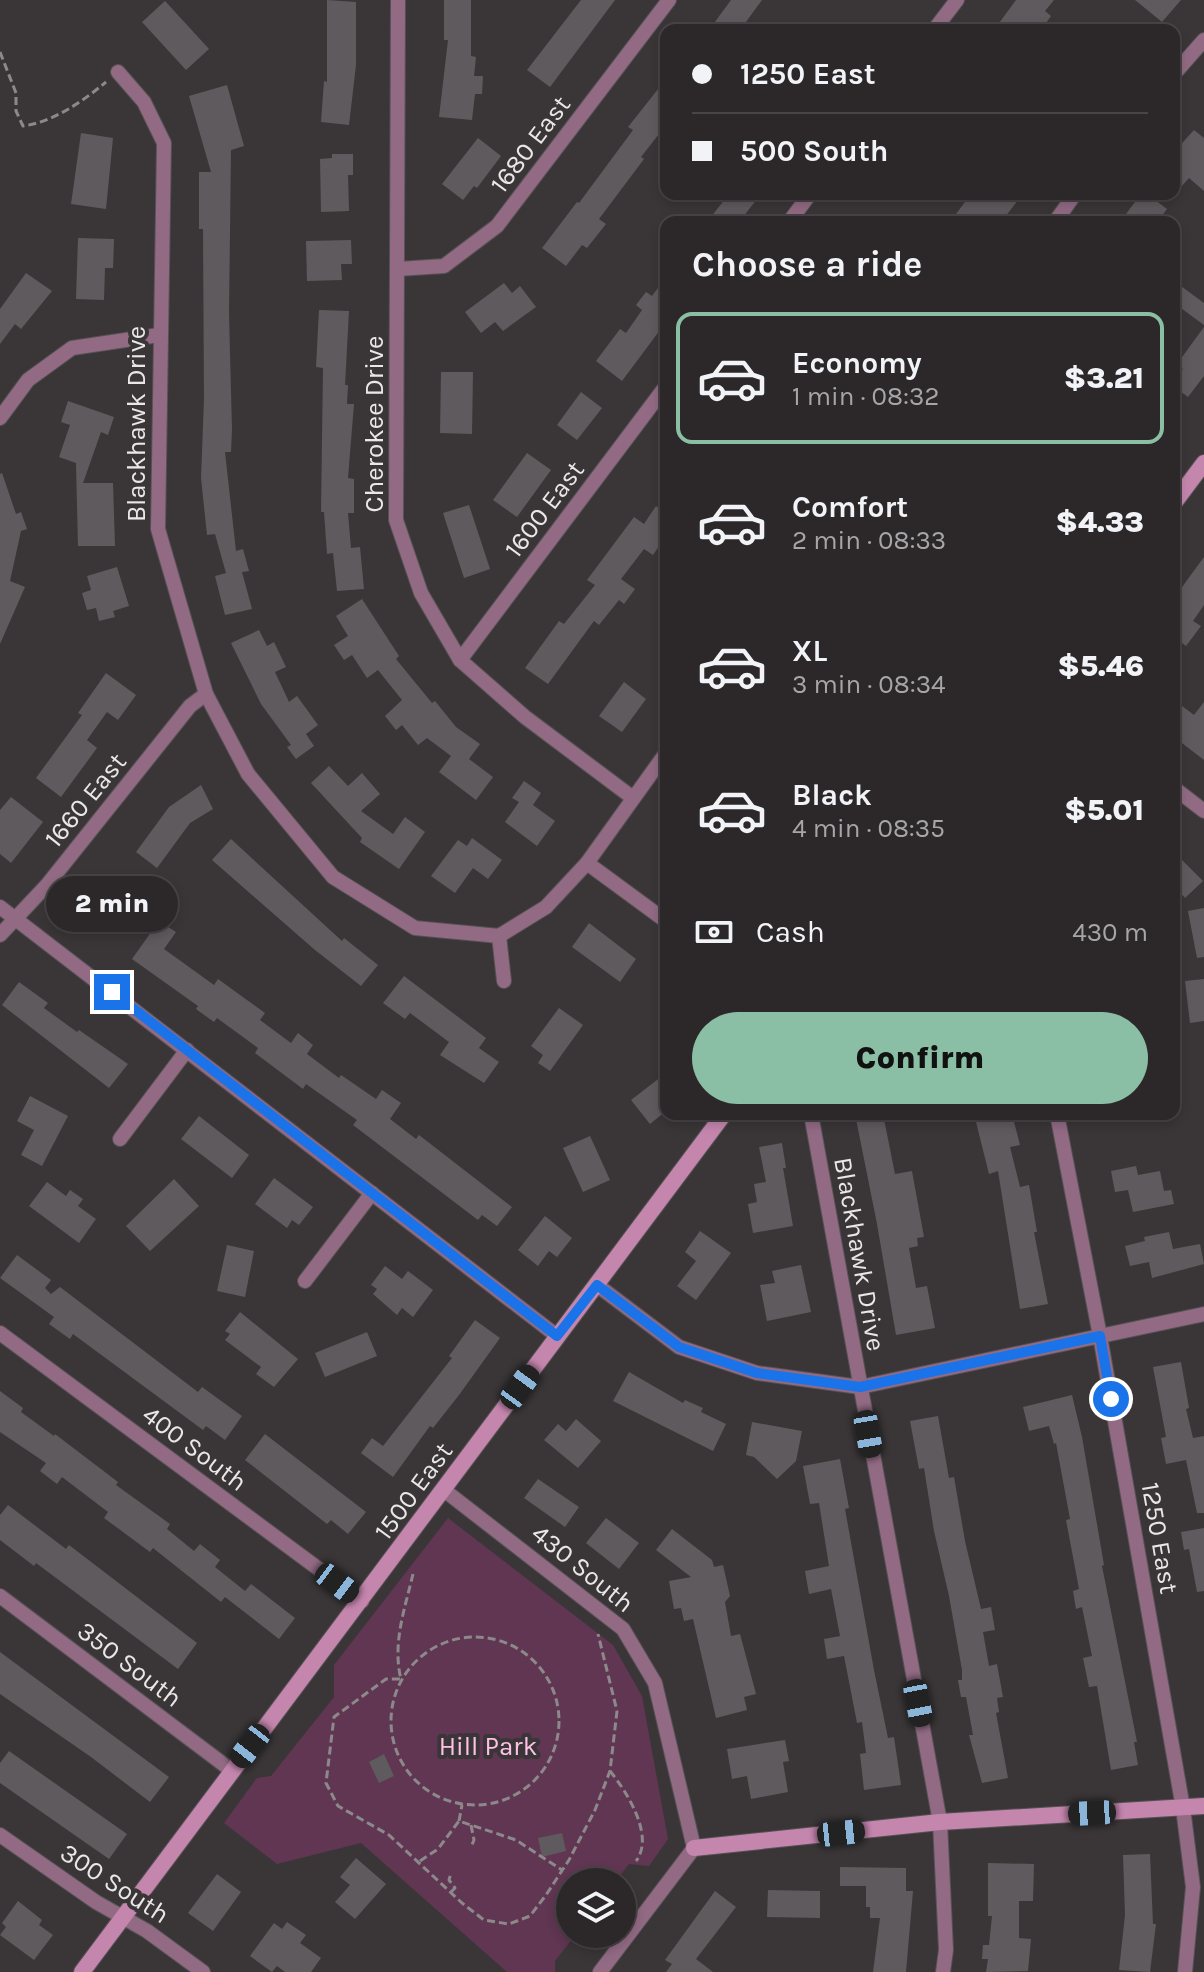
<!DOCTYPE html>
<meta charset="utf-8">
<style>
body{margin:0;font-family:Karla,sans-serif;background:#343032;color:#f1f3f6;height:100vh;display:flex;flex-direction:column;font-size:30px;white-space:nowrap}
*{box-sizing:border-box;margin:0}
p{font-size:26px;color:#a6a6a8}
.icon{flex:none;width:44px;height:44px;fill:none;stroke:currentColor;stroke-width:2;stroke-linecap:round;stroke-linejoin:round}
.map{position:relative;flex:1;overflow:hidden}
.sheet{position:absolute;left:660px;top:216px;width:520px;height:904px;display:flex;flex-direction:column;background:#2c282a;border-radius:16px;box-shadow:0 4px 12px #0003,0 0 0 2px #484447}
.sheet>*{flex:none}
.hud{position:absolute;left:660px;top:24px;width:520px;height:176px;border-radius:16px;box-shadow:0 4px 12px #0003,0 0 0 2px #484447;display:grid;align-content:center;height:176px;padding:0 32px;background:#2c282a}
.controls{position:absolute;left:556px;top:1868px;display:grid;gap:16px}
.controls a{display:grid;place-items:center;width:80px;height:80px;border-radius:50%;background:#2c282a;box-shadow:0 4px 12px #0003,0 0 0 2px #484447;font-size:40px}
.end{position:absolute;width:36px;height:36px;margin:-18px;border:10px solid #1a73e8;background:#fff;box-shadow:0 0 0 4px #fff}
.from{border-radius:50%}
.bubble{position:absolute;height:56px;border-radius:28px;background:#2c282a;box-shadow:0 4px 12px #0003,0 0 0 2px #484447;font-size:26px;font-weight:800;line-height:56px;text-align:center}
.car{position:absolute;width:24px;height:48px;margin:-24px -12px;border-radius:10px;box-shadow:0 0 6px 2px #0007;background:linear-gradient(#222 24%,#8ab4d8 0 40%,#222 0 76%,#8ab4d8 0 86%,#222 0)}
.hud b{display:flex;align-items:center;gap:28px;height:76px;font-size:30px}
.hud b+b{border-top:2px solid #484447}
.hud i{width:20px;height:20px;background:#f1f3f6}
ul{padding:0;list-style:none}
li{display:flex;align-items:center;gap:24px;height:132px;margin:0 16px 12px;padding:0 16px;border:4px solid transparent;border-radius:16px}
li div{flex:1}
li b{display:block;font-size:30px}
li em{font-style:normal;font-weight:800}
li.on{border-color:#8abfa5}
li>.icon{width:72px;height:72px;stroke-width:1.5}
h2{padding:0 32px;font-size:36px;line-height:96px}
.pay{display:flex;align-items:center;gap:20px;height:88px;padding:0 32px;font-size:30px}
.pay p{margin-inline-start:auto}
.primary-button{display:flex;gap:16px;margin-top:auto;padding:16px 32px}
.primary-button a{flex:1;height:92px;border-radius:48px;background:#8abfa5;color:#111;font-size:32px;font-weight:800;line-height:92px;text-align:center}
.map>svg:first-child{display:block}
.green{fill:#603652}
.building{fill:#5f5a5d}
.lines{fill:none;stroke-linecap:round;stroke-linejoin:round}
.street-casing{stroke:#565254;stroke-width:16}
.secondary-casing{stroke:#565254;stroke-width:18}
.path{stroke:#8c898b;stroke-width:3;stroke-dasharray:8 4;stroke-linecap:butt}
.street{stroke:#926a84;stroke-width:14}
.secondary{stroke:#c586ae;stroke-width:16}
.route{stroke:#1a73e8;stroke-width:10}
.labels{text-anchor:middle;stroke-width:8;stroke-linejoin:round;paint-order:stroke}
.street-label{font-size:26px;fill:#eae7e9;stroke:#3a3638}
.park-label{font-size:26px;fill:#fec0e7;stroke:#3a3638}
</style>
<div class="map">
<svg width="1204" height="1972" viewBox="0 0 1204 1972">
<rect width="100%" height="100%" fill="#3a3638"/>
<polygon class="green" points="448,1518 613,1645 642,1696 668,1839 649,1866 629,1864 615,1882 570,1882 570,1934 576,1934 555,1961 555,1972 507,1972 361,1843 277,1864 224,1823 257,1778 271,1776 334,1697 334,1665"/>
<g class="building">
<polygon points="327,0 356,2 356,65 349,125 321,122 324,81 327,82"/>
<polygon points="444,0 471,0 471,56 476,57 474,76 483,76 482,94 475,94 472,120 439,117 448,40 444,40"/>
<polygon points="581,0 615,0 550,87 527,70"/>
<polygon points="731,0 762,0 740,30 709,30"/>
<polygon points="1016,0 1054,0 1045,11 1051,16 1041,30 994,30"/>
<polygon points="1135,0 1181,0 1162,22"/>
<polygon points="165,1 209,49 186,70 142,22"/>
<polygon points="666,79 666,125 641,157 644,159 599,219 606,224 587,248 582,245 566,266 542,248 577,202 579,203 633,130 628,127"/>
<polygon points="227,85 244,146 231,150 229,313 232,430 231,452 225,452 236,551 243,549 249,571 242,572 252,609 225,615 215,576 226,573 215,534 207,535 201,478 204,399 203,229 199,229 199,172 211,172 189,96"/>
<polygon points="1194,130 1204,138 1204,191 1189,178 1174,195 1174,152"/>
<polygon points="81,133 113,138 106,209 71,204"/>
<polygon points="478,138 501,156 477,188 474,186 463,200 442,184"/>
<polygon points="332,154 353,154 353,175 348,175 349,211 321,212 320,159 332,158"/>
<polygon points="729,194 761,194 739,222 707,222"/>
<polygon points="971,194 1023,194 1001,222 950,222"/>
<polygon points="1141,194 1147,194 1167,209 1157,222 1120,222"/>
<polygon points="78,238 114,239 113,268 105,268 104,300 76,299"/>
<polygon points="351,240 352,264 341,264 342,280 307,281 306,241"/>
<polygon points="26,273 52,291 21,329 15,324 0,344 0,309"/>
<polygon points="666,277 666,322 622,381 596,361 620,329 626,333 642,310 636,305 646,292 652,296"/>
<polygon points="1174,281 1204,303 1204,325 1174,303"/>
<polygon points="504,283 512,293 520,286 536,307 503,331 495,322 481,333 465,312"/>
<polygon points="319,310 349,311 345,385 348,385 347,404 354,404 348,478 354,479 354,513 348,513 351,548 360,547 364,589 337,591 333,553 327,554 324,512 321,512 323,368 316,367"/>
<polygon points="1204,327 1204,376 1188,397 1174,387 1174,381 1183,369 1177,364"/>
<polygon points="441,372 473,372 472,434 440,433"/>
<polygon points="581,392 602,408 577,440 557,425"/>
<polygon points="68,401 114,417 108,435 101,432 83,483 113,483 115,546 78,546 76,463 59,457 70,425 61,422"/>
<polygon points="527,453 551,470 517,517 493,500"/>
<polygon points="2,473 16,514 21,512 27,529 21,531 10,581 25,587 0,644 0,474"/>
<polygon points="469,505 490,569 464,578 443,513"/>
<polygon points="656,506 666,513 666,536 653,555 644,549 621,579 635,589 624,604 619,600 599,625 594,621 548,684 525,668 559,621 564,624 595,585 587,580 634,517 644,524"/>
<polygon points="1204,557 1204,605 1193,621 1201,626 1186,646 1174,637 1174,598"/>
<polygon points="117,567 129,606 113,611 115,617 99,621 96,608 87,610 82,593 91,590 87,576"/>
<polygon points="362,599 399,656 396,659 432,703 435,701 456,727 480,744 469,759 493,777 476,800 439,772 451,756 427,738 418,745 402,725 396,730 385,716 402,700 378,670 367,678 352,655 344,660 334,645 348,636 336,616"/>
<polygon points="259,630 267,646 274,642 286,667 275,672 289,702 297,696 318,725 306,734 314,746 296,759 287,747 291,745 261,704 231,643"/>
<polygon points="106,673 136,695 118,720 107,712 87,740 97,748 61,797 36,778 82,715 78,713"/>
<polygon points="624,682 646,699 622,732 599,716"/>
<polygon points="1174,700 1194,715 1204,702 1204,760 1174,737"/>
<polygon points="329,766 348,786 362,773 380,794 361,811 393,834 405,817 425,832 399,869 360,842 362,838 311,783"/>
<polygon points="524,781 541,793 533,805 555,821 537,846 505,822 519,802 512,798"/>
<polygon points="201,785 213,809 190,823 157,868 136,852 169,807"/>
<polygon points="11,797 43,822 11,863 0,854 0,810"/>
<polygon points="472,838 502,860 488,879 473,868 455,893 431,876 458,840 467,846"/>
<polygon points="231,839 342,941 344,938 378,965 361,986 315,950 212,860"/>
<polygon points="1174,852 1203,881 1185,898 1174,886"/>
<polygon points="1204,908 1204,957 1197,958 1188,911"/>
<polygon points="159,921 176,932 164,949 214,985 218,979 265,1013 260,1020 291,1043 298,1033 313,1045 307,1054 339,1078 341,1075 376,1099 382,1090 401,1103 390,1119 416,1139 419,1135 512,1207 497,1226 482,1215 478,1220 353,1125 357,1120 306,1084 303,1089 255,1053 258,1048 217,1018 214,1022 196,1009 198,1006 132,959"/>
<polygon points="589,923 636,959 620,982 572,947"/>
<polygon points="404,976 486,1038 479,1048 499,1062 484,1083 440,1055 449,1042 410,1013 405,1019 383,1003"/>
<polygon points="1204,979 1204,1021 1190,1023 1185,981"/>
<polygon points="19,982 48,1003 44,1008 77,1032 79,1030 128,1064 109,1088 2,1005"/>
<polygon points="559,1008 583,1025 550,1071 538,1063 543,1055 531,1046"/>
<polygon points="666,1073 666,1111 650,1124 631,1100"/>
<polygon points="30,1096 68,1116 42,1166 21,1155 34,1130 17,1121"/>
<polygon points="855,1114 883,1114 895,1174 912,1171 924,1237 917,1238 918,1246 909,1248 916,1288 927,1286 935,1328 896,1335 877,1224"/>
<polygon points="1012,1114 1020,1145 1010,1147 1020,1187 1029,1185 1037,1232 1034,1232 1048,1304 1020,1309 998,1171 989,1174 976,1122"/>
<polygon points="199,1116 249,1155 232,1178 181,1139"/>
<polygon points="590,1136 610,1180 583,1192 563,1148"/>
<polygon points="782,1143 786,1168 783,1168 793,1226 753,1233 748,1204 757,1202 754,1184 766,1182 759,1147"/>
<polygon points="1136,1166 1138,1175 1160,1171 1164,1191 1171,1190 1174,1204 1133,1212 1128,1190 1115,1192 1111,1171"/>
<polygon points="274,1178 313,1207 299,1225 292,1220 287,1228 255,1204"/>
<polygon points="174,1179 199,1206 150,1251 126,1226"/>
<polygon points="47,1182 66,1196 70,1190 83,1199 78,1206 96,1219 79,1243 29,1206"/>
<polygon points="545,1216 572,1238 557,1257 549,1251 538,1266 518,1250"/>
<polygon points="700,1231 731,1253 696,1300 677,1286 696,1261 685,1252"/>
<polygon points="1169,1232 1173,1249 1200,1244 1204,1264 1152,1278 1149,1262 1130,1266 1125,1246 1145,1241 1144,1237"/>
<polygon points="227,1245 254,1251 245,1297 217,1291"/>
<polygon points="17,1255 51,1280 45,1288 51,1294 60,1287 198,1392 202,1387 242,1416 225,1440 206,1426 203,1430 73,1334 70,1339 49,1324 54,1317 0,1278"/>
<polygon points="801,1265 811,1312 767,1321 760,1285 775,1283 772,1271"/>
<polygon points="385,1266 402,1279 408,1271 433,1290 413,1317 402,1308 397,1315 373,1294 377,1289 371,1285"/>
<polygon points="240,1312 298,1359 274,1387 256,1374 261,1367 225,1340 230,1334 225,1331"/>
<polygon points="475,1320 500,1338 459,1395 433,1428 430,1426 393,1477 361,1453 372,1438 383,1446 452,1358 449,1356"/>
<polygon points="367,1332 377,1356 325,1377 315,1353"/>
<polygon points="1181,1362 1189,1408 1186,1409 1193,1438 1204,1436 1204,1513 1197,1513 1186,1460 1166,1464 1161,1438 1166,1437 1153,1367"/>
<polygon points="629,1372 683,1403 685,1400 703,1408 701,1412 726,1424 713,1451 613,1401"/>
<polygon points="0,1391 23,1408 21,1412 54,1436 55,1434 118,1482 116,1485 170,1524 167,1529 194,1551 200,1544 220,1560 215,1567 245,1591 251,1584 295,1618 279,1639 225,1597 221,1602 153,1548 150,1552 104,1518 108,1512 62,1477 57,1484 40,1471 46,1463 0,1432"/>
<polygon points="1072,1395 1082,1437 1104,1565 1102,1566 1137,1742 1134,1742 1138,1765 1111,1770 1097,1686 1089,1687 1083,1658 1092,1656 1082,1607 1076,1609 1073,1591 1079,1589 1066,1520 1070,1519 1056,1443 1054,1444 1049,1426 1029,1431 1023,1407"/>
<polygon points="938,1416 949,1478 954,1477 965,1541 981,1609 991,1607 995,1630 983,1632 989,1666 997,1664 1003,1697 997,1698 999,1712 996,1713 1008,1778 982,1783 969,1735 973,1735 966,1697 961,1697 958,1680 962,1680 962,1670 949,1596 934,1531 924,1468 919,1469 910,1421"/>
<polygon points="576,1419 601,1441 578,1468 544,1440 558,1424 566,1431"/>
<polygon points="752,1422 802,1431 796,1461 777,1479 754,1457 746,1455"/>
<polygon points="265,1434 366,1512 348,1534 331,1520 327,1524 245,1460"/>
<polygon points="840,1459 849,1508 845,1509 874,1670 888,1738 894,1737 901,1785 864,1790 860,1754 866,1753 862,1722 857,1723 844,1656 827,1659 824,1639 840,1636 831,1589 809,1594 805,1571 829,1566 819,1503 810,1504 803,1466"/>
<polygon points="538,1479 579,1507 565,1527 524,1498"/>
<polygon points="8,1505 66,1549 69,1545 197,1643 178,1669 36,1563 34,1566 0,1540 0,1515"/>
<polygon points="606,1518 639,1543 619,1569 586,1543"/>
<polygon points="1204,1528 1204,1591 1197,1592 1189,1549 1184,1550 1181,1532"/>
<polygon points="672,1529 712,1560 714,1567 723,1565 730,1596 725,1602 731,1636 740,1634 756,1694 744,1697 747,1710 716,1718 693,1619 684,1621 681,1608 674,1609 669,1581 691,1577 656,1550"/>
<polygon points="0,1652 169,1777 150,1802 91,1757 0,1694"/>
<polygon points="785,1740 789,1761 783,1762 788,1792 751,1799 747,1776 732,1779 727,1749"/>
<polygon points="9,1751 127,1834 109,1859 0,1783 0,1763"/>
<polygon points="384,1754 394,1776 379,1783 369,1762"/>
<polygon points="562,1833 566,1851 542,1857 538,1838"/>
<polygon points="1150,1854 1153,1924 1156,1924 1150,1972 1119,1970 1125,1915 1123,1855"/>
<polygon points="356,1858 386,1884 355,1919 335,1902 350,1885 340,1877"/>
<polygon points="988,1863 1034,1864 1033,1901 1019,1901 1019,1938 1031,1939 1028,1971 986,1972 988,1959 982,1959 983,1945 989,1945 992,1916 988,1916"/>
<polygon points="840,1867 906,1868 906,1891 913,1891 906,1972 873,1972 880,1918 870,1918 870,1907 866,1907 866,1886 840,1886"/>
<polygon points="217,1874 241,1892 213,1931 188,1913"/>
<polygon points="768,1890 820,1891 820,1918 767,1917"/>
<polygon points="715,1891 736,1907 696,1959 713,1972 666,1972 672,1964 665,1960"/>
<polygon points="18,1901 42,1920 39,1925 53,1935 34,1960 0,1935 6,1927 2,1923"/>
<polygon points="287,1922 306,1935 300,1943 321,1958 311,1972 285,1972 277,1966 272,1972 250,1956 274,1923 282,1929"/>
</g>
<g class="lines">
<g class="street-casing">
<g id="street">
<polyline points="398,0 396,520 421,593 460,660 525,717 633,798"/>
<polyline points="934,30 957,0"/>
<polyline points="118,72 144,102 164,143 158,529 206,694 248,774 333,877 415,928 499,936 546,907 587,863 666,753"/>
<polyline points="1174,74 1204,40"/>
<polyline points="789,222 810,194"/>
<polyline points="1055,222 1075,194"/>
<polyline points="398,269 444,266 497,226 669,0"/>
<polyline points="0,418 28,380 72,348 159,335"/>
<polyline points="460,660 666,386"/>
<polyline points="1174,788 1204,811"/>
<polyline points="587,863 666,921"/>
<polyline points="0,907 557,1336"/>
<polyline points="0,935 47,885 190,706 206,694"/>
<polyline points="499,936 504,981"/>
<polyline points="811,1114 940,1822 946,1950 943,1972"/>
<polyline points="1057,1114 1100,1336 1183,1808 1193,1887 1185,1972"/>
<polyline points="120,1139 187,1050"/>
<polyline points="305,1281 372,1193"/>
<polyline points="597,1285 679,1347 757,1373 860,1387 1204,1314"/>
<polyline points="0,1333 362,1601"/>
<polyline points="444,1490 623,1629 655,1683 694,1848 600,1972"/>
<polyline points="0,1596 231,1770"/>
<polyline points="0,1835 96,1902 147,1931 203,1972"/>
</g>
</g>
<g class="secondary-casing">
<g id="secondary">
<polyline points="1174,503 1204,463"/>
<polyline points="694,1848 940,1822 1204,1806"/>
<polyline points="82,1972 724,1114"/>
</g>
</g>
<g class="path">
<path d="M 0,52 L 16,93 L 16,111 L 23,126 C 53,122 82,102 106,82"/>
<path d="M 413,1574 C 405,1608 392,1644 401,1679 L 386,1679 L 334,1717 L 326,1783 L 338,1806 L 389,1835 L 462,1903 L 484,1920 L 509,1924 L 530,1916 L 546,1895 L 569,1860 L 595,1810 L 610,1771 L 617,1711 L 598,1634"/>
<circle cx="475" cy="1721" r="84"/>
<path d="M 610,1771 C 627,1792 655,1836 636,1861"/>
<polyline points="459,1821 462,1805"/>
<polyline points="471,1825 474,1840 471,1847"/>
<polyline points="420,1861 438,1849 459,1821 516,1840 562,1870"/>
<polyline points="451,1892 455,1888 449,1880 451,1873"/>
</g>
<use href="#street" class="street"/>
<use href="#secondary" class="secondary"/>
</g>
<g class="lines">
<polyline class="route" points="112,992 557,1336 597,1285 679,1347 757,1373 860,1387 1100,1336 1111,1399"/>
</g>
<g class="labels">
<g class="street-label">
<text transform="translate(530 144) rotate(-53)" y="9">1680 East</text>
<text transform="translate(136 424) rotate(-90)" y="9">Blackhawk Drive</text>
<text transform="translate(374 424) rotate(-90)" y="9">Cherokee Drive</text>
<text transform="translate(544 509) rotate(-53)" y="9">1600 East</text>
<text transform="translate(85 800) rotate(-51)" y="9">1660 East</text>
<text transform="translate(860 1254) rotate(80)" y="9">Blackhawk Drive</text>
<text transform="translate(195 1448) rotate(37)" y="9">400 South</text>
<text transform="translate(413 1491) rotate(-54)" y="9">1500 East</text>
<text transform="translate(1160 1538) rotate(80)" y="9">1250 East</text>
<text transform="translate(583 1568) rotate(39)" y="9">430 South</text>
<text transform="translate(130 1664) rotate(37)" y="9">350 South</text>
<text transform="translate(115 1883) rotate(33)" y="9">300 South</text>
</g>
<g class="park-label">
<text x="488" y="1755">Hill Park</text>
</g>
</g>
</svg>
<div class="controls">
<a><svg class="icon" aria-label="layers" viewBox="0 0 24 24"><path d="M12 4l9 5-9 5-9-5zM3 14l9 5 9-5"/></svg></a>
</div>
<i class="end from" style="left:1111px;top:1399px"></i>
<i class="end" style="left:112px;top:992px"></i>
<div class="bubble" style="left:46px;top:876px;width:132px">2 min</div>
<i class="car" style="left:520px;top:1387px;rotate:36deg"></i>
<i class="car" style="left:868px;top:1434px;rotate:170deg"></i>
<i class="car" style="left:337px;top:1583px;rotate:127deg"></i>
<i class="car" style="left:918px;top:1703px;rotate:169deg"></i>
<i class="car" style="left:250px;top:1746px;rotate:218deg"></i>
<i class="car" style="left:1092px;top:1813px;rotate:267deg"></i>
<i class="car" style="left:841px;top:1833px;rotate:84deg"></i>
<div class="hud">
<b><i class="from"></i>1250 East</b>
<b><i></i>500 South</b>
</div>
<section class="sheet">
<h2>Choose a ride</h2>
<ul>
<li class="on"><svg class="icon" aria-label="car" viewBox="0 0 24 24"><path d="M5 17H2v-5l4-1 3-4h7l3 4 3 1v5h-3M9 17h6M6 11h13"/><circle cx="7" cy="17" r="2"/><circle cx="17" cy="17" r="2"/></svg><div><b>Economy</b><p>1 min · 08:32</p></div><em>$3.21</em></li>
<li><svg class="icon" aria-label="car" viewBox="0 0 24 24"><path d="M5 17H2v-5l4-1 3-4h7l3 4 3 1v5h-3M9 17h6M6 11h13"/><circle cx="7" cy="17" r="2"/><circle cx="17" cy="17" r="2"/></svg><div><b>Comfort</b><p>2 min · 08:33</p></div><em>$4.33</em></li>
<li><svg class="icon" aria-label="car" viewBox="0 0 24 24"><path d="M5 17H2v-5l4-1 3-4h7l3 4 3 1v5h-3M9 17h6M6 11h13"/><circle cx="7" cy="17" r="2"/><circle cx="17" cy="17" r="2"/></svg><div><b>XL</b><p>3 min · 08:34</p></div><em>$5.46</em></li>
<li><svg class="icon" aria-label="car" viewBox="0 0 24 24"><path d="M5 17H2v-5l4-1 3-4h7l3 4 3 1v5h-3M9 17h6M6 11h13"/><circle cx="7" cy="17" r="2"/><circle cx="17" cy="17" r="2"/></svg><div><b>Black</b><p>4 min · 08:35</p></div><em>$5.01</em></li>
</ul>
<div class="pay"><svg class="icon" aria-label="cash" viewBox="0 0 24 24"><path d="M3 7h18v10H3z"/><circle cx="12" cy="12" r="2"/></svg>Cash<p>430 m</p></div>
<div class="primary-button"><a>Confirm</a></div>
</section>
</div>
